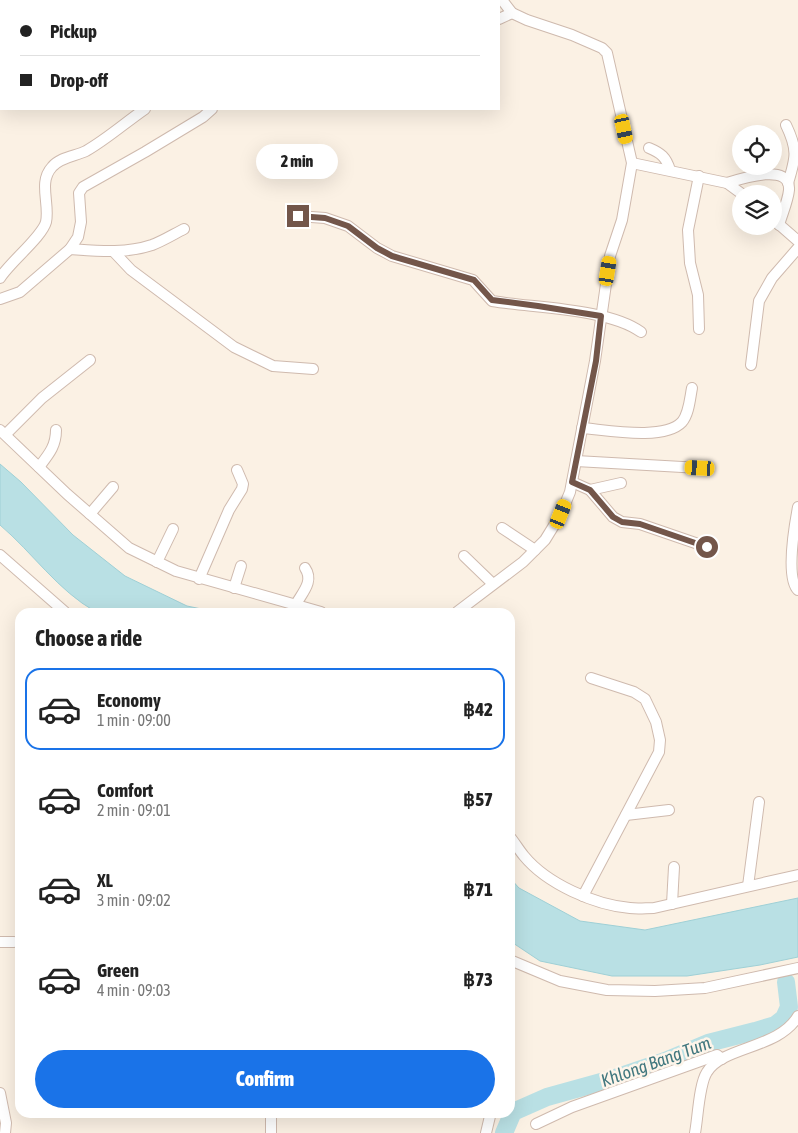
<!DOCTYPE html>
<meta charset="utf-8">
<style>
body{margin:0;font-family:"Asap Condensed",sans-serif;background:#f6f6f6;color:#222;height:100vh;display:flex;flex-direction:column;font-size:19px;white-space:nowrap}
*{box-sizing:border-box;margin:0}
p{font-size:16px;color:#767676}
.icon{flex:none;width:28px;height:28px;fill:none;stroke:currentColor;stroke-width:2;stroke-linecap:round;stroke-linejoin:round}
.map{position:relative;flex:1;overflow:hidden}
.drawer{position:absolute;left:15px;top:608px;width:500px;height:510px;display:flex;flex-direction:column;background:#fff;border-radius:15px;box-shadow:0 5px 20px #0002}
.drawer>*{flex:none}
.banner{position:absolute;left:0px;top:0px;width:500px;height:110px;box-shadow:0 5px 20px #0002;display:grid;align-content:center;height:110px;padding:0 20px;background:#fff}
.fabs{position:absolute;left:732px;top:125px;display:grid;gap:10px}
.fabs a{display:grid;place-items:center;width:50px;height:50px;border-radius:50%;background:#fff;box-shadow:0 5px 20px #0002;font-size:25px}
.end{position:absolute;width:22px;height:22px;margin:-11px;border:6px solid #73564a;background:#fff;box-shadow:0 0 0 2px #fff}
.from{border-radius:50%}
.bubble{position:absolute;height:35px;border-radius:18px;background:#fff;box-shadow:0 5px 20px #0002;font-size:16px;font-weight:800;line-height:35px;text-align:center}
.car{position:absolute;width:15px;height:30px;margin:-15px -8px;border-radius:6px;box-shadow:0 0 4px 1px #0007;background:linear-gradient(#f5c518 24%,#345 0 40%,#f5c518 0 76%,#345 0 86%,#f5c518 0)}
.banner b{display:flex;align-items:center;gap:18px;height:48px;font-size:19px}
.banner b+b{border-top:1px solid #e0e0e0}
.banner i{width:12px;height:12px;background:#222}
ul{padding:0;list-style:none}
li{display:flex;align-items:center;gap:15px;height:82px;margin:0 10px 8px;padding:0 10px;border:2px solid transparent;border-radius:15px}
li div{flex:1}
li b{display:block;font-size:19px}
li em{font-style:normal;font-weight:800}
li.active{border-color:#1a73e8}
li>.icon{width:45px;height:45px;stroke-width:1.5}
h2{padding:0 20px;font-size:22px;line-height:60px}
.cta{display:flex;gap:10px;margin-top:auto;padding:10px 20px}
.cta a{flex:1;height:58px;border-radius:30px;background:#1a73e8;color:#fff;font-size:20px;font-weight:800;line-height:58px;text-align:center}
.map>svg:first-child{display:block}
.water{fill:#b9e0e4;stroke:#9fd0d6}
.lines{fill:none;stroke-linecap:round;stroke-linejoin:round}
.river{stroke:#b9e0e4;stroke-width:18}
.minor-casing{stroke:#cfbaae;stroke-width:12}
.minor{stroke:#fff;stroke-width:10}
.route{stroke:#73564a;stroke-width:6}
.labels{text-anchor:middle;stroke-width:5;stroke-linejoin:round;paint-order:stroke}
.water-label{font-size:18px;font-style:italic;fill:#42787f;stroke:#fef5ea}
</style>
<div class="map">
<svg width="798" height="1133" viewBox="0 0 798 1133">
<rect width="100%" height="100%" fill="#fbf1e4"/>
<g class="water">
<path d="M 0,464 L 21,482 L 73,535 L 125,576 L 187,606 L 216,612 L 96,612 C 57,590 33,553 0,525 Z"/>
<polygon points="510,878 519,888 580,921 645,930 798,898 798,957 760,965 687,976 612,976 540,961 510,941"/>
</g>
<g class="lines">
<polyline class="river" points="504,1133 513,1112 547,1097 612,1079 665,1061 708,1043 755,1031 775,1025 784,1018 789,1007 786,982"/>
<g class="minor-casing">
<g id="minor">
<polyline points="131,0 134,1"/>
<polyline points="220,0 220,1"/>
<polyline points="282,1 285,0"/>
<polyline points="0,4 1,4"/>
<polyline points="499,19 512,13"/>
<path d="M 786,125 C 798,150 796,157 788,183"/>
<path d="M 649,148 C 661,153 666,157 670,170"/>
<polyline points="632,163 727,183 742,194"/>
<polyline points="699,176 688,230 690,263 698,295 699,329"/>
<path d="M 727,183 C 740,179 791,162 789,190 C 788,201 782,214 779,225"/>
<path d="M 298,216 L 325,218 L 348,226 L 377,248 L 392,256 L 473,280 L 492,301 C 533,308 608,308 641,332"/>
<polyline points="774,220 798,241"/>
<path d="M 70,249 C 98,251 125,254 152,245 C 163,241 174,234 184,229"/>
<polyline points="114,252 131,270 234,347 273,366 313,369"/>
<path d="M 0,278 C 10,262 42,237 46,222 C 50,204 38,182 52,167 C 60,157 76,156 86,151 C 107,139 126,122 145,109"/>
<polyline points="0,299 20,292 70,249 78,237 81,222 79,193 83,187 145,152 203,117 212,109"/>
<polyline points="751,365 759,301 772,278 798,248"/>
<path d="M 582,428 C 607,430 664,441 682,422 C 689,414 690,398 692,388"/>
<polyline points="0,430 67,494 129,548 176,571 321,612"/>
<polyline points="6,434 42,398 90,360"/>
<polyline points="576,461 700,468"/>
<path d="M 39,467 C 49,454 56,446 56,430"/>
<polyline points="572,482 590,490 613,517 622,522 640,524 707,547"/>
<polyline points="590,490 621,483"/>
<path d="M 798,507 C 795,523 785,578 798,590"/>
<polyline points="90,514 113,487"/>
<polyline points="502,528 535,550"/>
<polyline points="0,555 65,612"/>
<polyline points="464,556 493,584"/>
<polyline points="157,562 173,529"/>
<polyline points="199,579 229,510 242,489 243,484 237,470"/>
<polyline points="234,588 241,566"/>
<path d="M 296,604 C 303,592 314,581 305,568"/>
<polyline points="457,612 523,562 545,540 561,514 570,492 595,361 610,256 622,220 632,163 607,53 602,48 572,35 527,20 512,13 502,0"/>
<polyline points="626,815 669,810"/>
<path d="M 510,837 C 515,843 519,850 524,856 C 547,884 595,905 630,908 C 638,909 646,908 654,908 L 798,875"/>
<polyline points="748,886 759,802"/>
<polyline points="583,896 659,752 660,740 656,722 645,699 634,692 591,678"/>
<polyline points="672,904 674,867"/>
<polyline points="0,942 14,942"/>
<polyline points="510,960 560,981 607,990 655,991 705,988 798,968"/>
<polyline points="0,1093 6,1123 5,1133"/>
<polyline points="271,1112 271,1133"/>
<polyline points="536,1124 572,1107 717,1055 722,1059"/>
<polyline points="486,1133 491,1112"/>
<path d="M 695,1133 C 698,1117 699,1084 707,1072 C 723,1046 779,1049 798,1016"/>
</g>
</g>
<use href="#minor" class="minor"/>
</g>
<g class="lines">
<polyline class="route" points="298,216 325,218 348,226 377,248 392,256 474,280 492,300 538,306 601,316 596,361 572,482 590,490 613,517 622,522 640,524 707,547"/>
</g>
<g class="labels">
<g class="water-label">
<text transform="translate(656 1062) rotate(-20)" y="6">Khlong Bang Tum</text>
</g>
</g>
</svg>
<div class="fabs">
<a><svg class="icon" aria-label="locate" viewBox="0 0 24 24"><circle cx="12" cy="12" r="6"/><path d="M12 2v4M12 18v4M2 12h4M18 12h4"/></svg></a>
<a><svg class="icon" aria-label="layers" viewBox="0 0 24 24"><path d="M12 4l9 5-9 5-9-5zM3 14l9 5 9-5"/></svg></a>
</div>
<i class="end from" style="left:707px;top:547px"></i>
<i class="end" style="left:298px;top:216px"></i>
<div class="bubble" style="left:256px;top:144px;width:82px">2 min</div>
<i class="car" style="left:624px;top:129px;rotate:168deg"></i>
<i class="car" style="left:608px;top:271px;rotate:9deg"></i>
<i class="car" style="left:700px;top:468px;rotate:273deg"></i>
<i class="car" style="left:561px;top:514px;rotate:22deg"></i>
<div class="banner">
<b><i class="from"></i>Pickup</b>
<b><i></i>Drop-off</b>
</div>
<section class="drawer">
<h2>Choose a ride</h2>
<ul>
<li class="active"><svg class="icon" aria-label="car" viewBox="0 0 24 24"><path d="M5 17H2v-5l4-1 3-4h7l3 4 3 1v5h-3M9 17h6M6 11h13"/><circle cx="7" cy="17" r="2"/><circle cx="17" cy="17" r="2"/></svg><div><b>Economy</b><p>1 min · 09:00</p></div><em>฿42</em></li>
<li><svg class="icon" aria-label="car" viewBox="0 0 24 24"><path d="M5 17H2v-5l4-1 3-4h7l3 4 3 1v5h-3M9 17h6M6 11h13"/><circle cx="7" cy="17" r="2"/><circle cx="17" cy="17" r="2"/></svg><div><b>Comfort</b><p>2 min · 09:01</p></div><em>฿57</em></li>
<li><svg class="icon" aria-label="car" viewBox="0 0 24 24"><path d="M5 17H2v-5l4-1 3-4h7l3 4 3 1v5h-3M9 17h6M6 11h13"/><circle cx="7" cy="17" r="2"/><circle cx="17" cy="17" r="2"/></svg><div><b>XL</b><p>3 min · 09:02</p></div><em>฿71</em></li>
<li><svg class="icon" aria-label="car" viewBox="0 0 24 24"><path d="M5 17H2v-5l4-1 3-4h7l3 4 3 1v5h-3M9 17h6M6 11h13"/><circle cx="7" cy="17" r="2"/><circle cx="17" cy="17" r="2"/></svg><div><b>Green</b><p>4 min · 09:03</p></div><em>฿73</em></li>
</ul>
<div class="cta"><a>Confirm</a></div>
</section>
</div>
